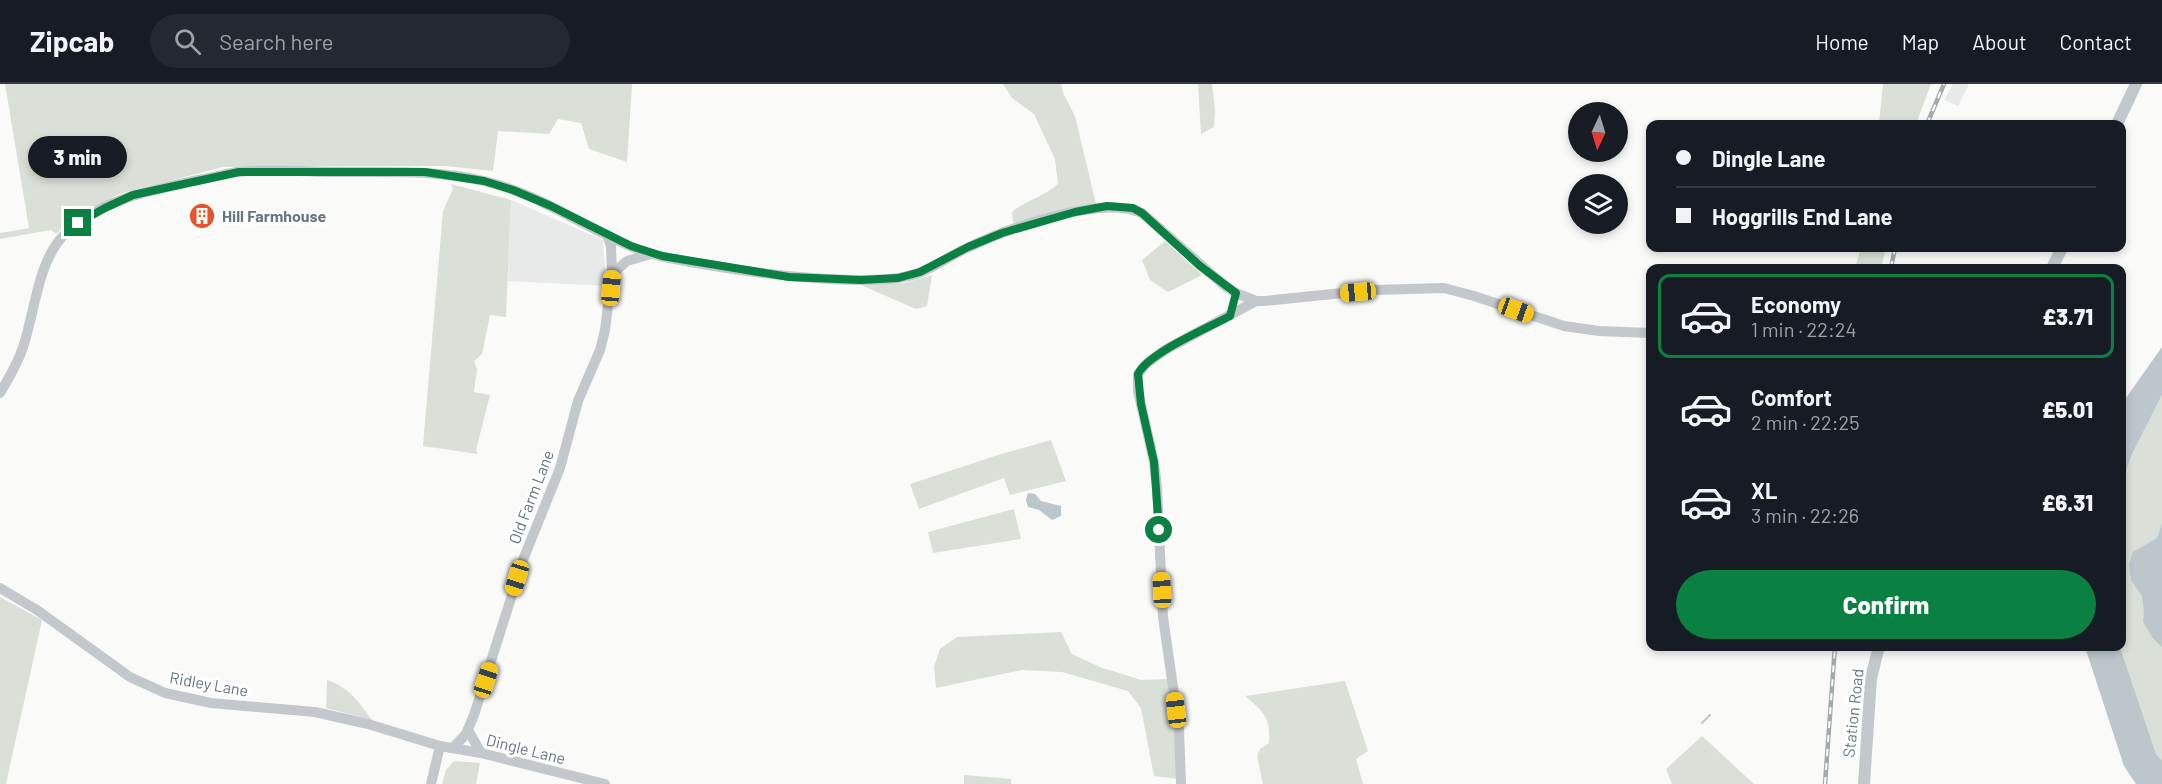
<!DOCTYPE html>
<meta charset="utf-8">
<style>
body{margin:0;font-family:Barlow,sans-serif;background:#242831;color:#f1f3f6;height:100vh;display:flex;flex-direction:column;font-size:22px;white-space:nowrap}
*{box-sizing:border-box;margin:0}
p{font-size:20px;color:#9ea1a6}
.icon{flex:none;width:33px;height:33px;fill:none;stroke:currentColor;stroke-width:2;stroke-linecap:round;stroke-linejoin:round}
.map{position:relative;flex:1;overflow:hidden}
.side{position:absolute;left:1646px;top:180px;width:480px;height:387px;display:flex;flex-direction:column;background:#171b24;border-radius:12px;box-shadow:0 3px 9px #0003}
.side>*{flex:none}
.top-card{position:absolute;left:1646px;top:36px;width:480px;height:132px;border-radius:12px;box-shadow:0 3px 9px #0003;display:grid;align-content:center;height:132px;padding:0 30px;background:#171b24}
.needle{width:39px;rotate:184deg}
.buttons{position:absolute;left:1568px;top:18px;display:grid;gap:12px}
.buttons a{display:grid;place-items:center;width:60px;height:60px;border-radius:50%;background:#171b24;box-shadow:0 3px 9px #0003;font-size:30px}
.end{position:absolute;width:27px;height:27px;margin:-14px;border:8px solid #0b8043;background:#fff;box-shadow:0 0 0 3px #fff}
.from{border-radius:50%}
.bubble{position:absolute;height:42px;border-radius:21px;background:#171b24;box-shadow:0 3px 9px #0003;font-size:20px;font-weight:800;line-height:42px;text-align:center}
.car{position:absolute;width:18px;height:36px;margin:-18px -9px;border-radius:8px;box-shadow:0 0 4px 2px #0007;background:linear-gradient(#f5c518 24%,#345 0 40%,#f5c518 0 76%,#345 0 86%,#f5c518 0)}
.top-card b{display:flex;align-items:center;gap:21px;height:57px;font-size:22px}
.top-card b+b{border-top:2px solid #363941}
.top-card i{width:15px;height:15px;background:#f1f3f6}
ul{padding:10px 0 0;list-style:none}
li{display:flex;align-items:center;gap:18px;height:84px;margin:0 12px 9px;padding:0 18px;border:3px solid transparent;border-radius:12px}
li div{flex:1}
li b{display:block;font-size:22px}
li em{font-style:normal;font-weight:800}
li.current{border-color:#0b8043}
li>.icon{width:54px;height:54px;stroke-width:1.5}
.action{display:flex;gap:12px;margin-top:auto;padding:12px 30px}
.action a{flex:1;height:69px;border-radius:36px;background:#0b8043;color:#fff;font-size:24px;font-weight:800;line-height:69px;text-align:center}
header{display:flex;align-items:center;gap:36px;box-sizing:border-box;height:84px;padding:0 30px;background:#171b24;border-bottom:2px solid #363941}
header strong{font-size:28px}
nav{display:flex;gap:33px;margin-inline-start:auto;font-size:21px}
.search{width:420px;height:54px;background:#242831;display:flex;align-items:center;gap:15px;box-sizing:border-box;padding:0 21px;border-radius:33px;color:#9ea1a6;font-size:22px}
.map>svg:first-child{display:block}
.built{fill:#e8e9e9}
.green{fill:#dadfd7}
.water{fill:#bbc7cb}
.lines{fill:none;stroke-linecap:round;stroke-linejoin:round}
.stream{stroke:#bbc7cb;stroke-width:2}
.minor{stroke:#c3c8cc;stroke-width:10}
.tertiary{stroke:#c3c8cc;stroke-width:12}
.rail-casing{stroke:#a2aab0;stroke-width:4.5}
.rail{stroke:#fff;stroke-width:2;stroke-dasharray:7;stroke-linecap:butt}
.route{stroke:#0b8043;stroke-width:8}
.labels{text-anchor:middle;stroke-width:6;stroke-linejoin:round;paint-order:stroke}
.poi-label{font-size:16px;font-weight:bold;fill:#657683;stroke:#fff;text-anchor:start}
.street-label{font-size:16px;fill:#657683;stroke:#fff}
</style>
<header>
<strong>Zipcab</strong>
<div class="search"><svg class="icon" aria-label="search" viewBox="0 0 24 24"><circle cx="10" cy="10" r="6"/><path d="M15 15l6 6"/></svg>Search here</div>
<nav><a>Home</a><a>Map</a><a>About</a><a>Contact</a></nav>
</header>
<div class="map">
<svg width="2162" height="700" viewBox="0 0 2162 700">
<rect width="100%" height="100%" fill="#fafaf8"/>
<g class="built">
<polygon points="1953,0 1969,0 1958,22 1944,16"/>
<polygon points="511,116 603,156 606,202 508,197"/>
</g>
<g class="green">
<polygon points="5,0 632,0 627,78 589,65 581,39 558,35 549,50 498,47 493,87 446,82 223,83 119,110 69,137 56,150 51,146 0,155 0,149 29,144"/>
<path d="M 1003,0 L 1061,0 L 1064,11 L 1075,32 L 1096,120 L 1078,122 L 1013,139 L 1012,128 C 1028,115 1042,114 1058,100 L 1055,75 L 1034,30 L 1012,14 Z"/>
<polygon points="1198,0 1212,0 1215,26 1214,43 1201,50"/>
<polygon points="1883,0 1931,0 1916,40 1879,40"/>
<polygon points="451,100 511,116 506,233 490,231 482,270 474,277 477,285 474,308 490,311 476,366 478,370 423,362 443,127 453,105"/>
<polygon points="1165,157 1202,191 1168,208 1150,196 1142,176"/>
<polygon points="1861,164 1886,164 1881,184 1855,184"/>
<polygon points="932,191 927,222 916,225 861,201 904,199"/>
<polygon points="2162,311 2162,676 2156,670 2120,563 2121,401 2132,370"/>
<polygon points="1051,356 1066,397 1010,411 1004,394 919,425 910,400 998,371"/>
<polygon points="1014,425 1021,455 933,469 928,448"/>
<polygon points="0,513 42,536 6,700 0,700"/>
<polygon points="1061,548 1072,570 1100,583 1141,596 1167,595 1175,653 1178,695 1154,692 1141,624 1128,607 1062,588 1022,586 936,604 934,583 940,565 957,553"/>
<path d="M 327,596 C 349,603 359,618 372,636 L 326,624 Z"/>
<path d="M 1345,597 L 1368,667 L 1356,675 L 1363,700 L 1263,700 L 1257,672 L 1260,665 L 1269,659 C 1271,634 1264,628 1245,612 Z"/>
<polygon points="1702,652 1754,700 1672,700 1666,685"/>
<polygon points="454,677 480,679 476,700 442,700 446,686"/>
<polygon points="964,691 1011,695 1011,700 964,700"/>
</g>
<g class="water">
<polygon points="2162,263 2162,311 2132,370 2121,401 2121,321"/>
<polygon points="1028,409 1035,410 1041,417 1061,422 1061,432 1052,436 1039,426 1028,423 1026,416"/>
<polygon points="2162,439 2162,563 2152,553 2143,538 2144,527 2142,512 2131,496 2129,480 2133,468 2157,454"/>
<polygon points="2085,563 2120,563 2156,670 2162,676 2162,700 2136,700 2124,682"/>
</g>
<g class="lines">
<polyline class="stream" points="1702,639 1710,631"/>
<g class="minor">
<polyline points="612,190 627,177 651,170"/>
<path d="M 0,309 C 9,294 18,279 23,263 C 35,228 37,181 62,153 C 96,116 152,106 198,96 C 211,94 224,90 237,88 C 268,84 308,88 341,88 C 388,88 437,86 484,97 C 537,109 582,142 632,163 C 658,174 687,177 714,182 C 762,190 808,195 857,196 C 878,196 901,196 921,188 C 937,182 951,171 967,164 C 1006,145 1102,110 1142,129 L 1225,202 L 1236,209 L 1256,217 L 1264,217 L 1373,206 L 1444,204 L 1474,212 L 1564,242 L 1599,247 L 1650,249"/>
<polyline points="0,504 37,526 130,593 165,609 211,619 315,628 368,640 440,662 481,669 605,700"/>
<polyline points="468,646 481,669"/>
<polyline points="453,664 466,650 474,631 523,476 560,384 578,317 600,266 605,246 612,190 611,162 607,151"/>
<polyline points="431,700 440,662"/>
<polyline points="1181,700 1179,645 1163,533 1157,404 1154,378 1138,307 1138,290 1146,280 1165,266 1256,217"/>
</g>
<g class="tertiary">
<polyline points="2117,40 2136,0"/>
<polyline points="2052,184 2062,164"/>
<polyline points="1864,700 1871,594 1879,562"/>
</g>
<g class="rail-casing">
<g id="rail">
<polyline points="1927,40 1944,0"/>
<polyline points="1891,184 1895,164"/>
<polyline points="1825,700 1835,562"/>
</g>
</g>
<use href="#rail" class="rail"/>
</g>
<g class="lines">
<path class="route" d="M 78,139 L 105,124 L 133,111 L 239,88 L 425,88 L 484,97 L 513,106 L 551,122 L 631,162 L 662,172 L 789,193 L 861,196 L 898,194 L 920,188 L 968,163 L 1002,149 L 1075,128 L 1107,122 L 1133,124 L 1142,129 L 1200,182 L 1236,209 L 1230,232 C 1208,244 1148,269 1138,290 L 1141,320 L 1154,378 L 1159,446"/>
</g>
<defs>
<g id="building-disc" transform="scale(1.35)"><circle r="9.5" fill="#e4572e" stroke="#fff"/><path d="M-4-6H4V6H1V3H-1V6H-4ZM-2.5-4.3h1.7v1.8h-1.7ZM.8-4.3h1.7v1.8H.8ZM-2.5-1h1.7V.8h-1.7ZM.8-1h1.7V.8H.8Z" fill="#fff"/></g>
</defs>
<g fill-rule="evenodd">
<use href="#building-disc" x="202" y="132"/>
</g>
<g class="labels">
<g class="poi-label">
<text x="222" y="138">Hill Farmhouse</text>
</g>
<g class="street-label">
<text transform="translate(531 413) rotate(-69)" y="6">Old Farm Lane</text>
<text transform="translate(209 600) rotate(10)" y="6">Ridley Lane</text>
<text transform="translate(1853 629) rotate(-84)" y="6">Station Road</text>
<text transform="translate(526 665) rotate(14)" y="6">Dingle Lane</text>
</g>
</g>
</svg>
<div class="buttons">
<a><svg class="needle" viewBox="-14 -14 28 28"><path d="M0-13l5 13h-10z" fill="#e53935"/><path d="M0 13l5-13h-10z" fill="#9ea1a6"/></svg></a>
<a><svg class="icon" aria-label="layers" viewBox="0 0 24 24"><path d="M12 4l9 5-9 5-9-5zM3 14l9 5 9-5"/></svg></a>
</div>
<i class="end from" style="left:1159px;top:446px"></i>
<i class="end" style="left:78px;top:139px"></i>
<div class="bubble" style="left:28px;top:52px;width:99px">3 min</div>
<i class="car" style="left:611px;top:204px;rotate:5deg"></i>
<i class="car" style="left:1358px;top:208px;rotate:265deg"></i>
<i class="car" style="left:1516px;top:226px;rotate:110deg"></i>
<i class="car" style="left:517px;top:494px;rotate:197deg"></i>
<i class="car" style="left:1162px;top:506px;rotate:357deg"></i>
<i class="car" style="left:486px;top:596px;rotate:18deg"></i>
<i class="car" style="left:1176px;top:626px;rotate:353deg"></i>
<div class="top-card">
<b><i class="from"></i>Dingle Lane</b>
<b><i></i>Hoggrills End Lane</b>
</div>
<section class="side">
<ul>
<li class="current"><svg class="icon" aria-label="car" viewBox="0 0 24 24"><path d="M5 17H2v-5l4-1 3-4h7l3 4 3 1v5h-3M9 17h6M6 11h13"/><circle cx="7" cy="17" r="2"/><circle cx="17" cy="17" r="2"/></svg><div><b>Economy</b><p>1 min · 22:24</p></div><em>£3.71</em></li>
<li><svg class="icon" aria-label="car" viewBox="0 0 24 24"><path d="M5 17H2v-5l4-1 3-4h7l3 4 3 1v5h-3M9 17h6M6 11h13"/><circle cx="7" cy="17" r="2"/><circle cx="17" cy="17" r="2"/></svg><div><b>Comfort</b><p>2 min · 22:25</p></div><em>£5.01</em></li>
<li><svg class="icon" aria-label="car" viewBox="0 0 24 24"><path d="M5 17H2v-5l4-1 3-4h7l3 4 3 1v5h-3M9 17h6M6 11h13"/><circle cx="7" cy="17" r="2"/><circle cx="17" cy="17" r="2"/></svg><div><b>XL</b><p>3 min · 22:26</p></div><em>£6.31</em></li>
</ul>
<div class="action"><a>Confirm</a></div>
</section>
</div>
